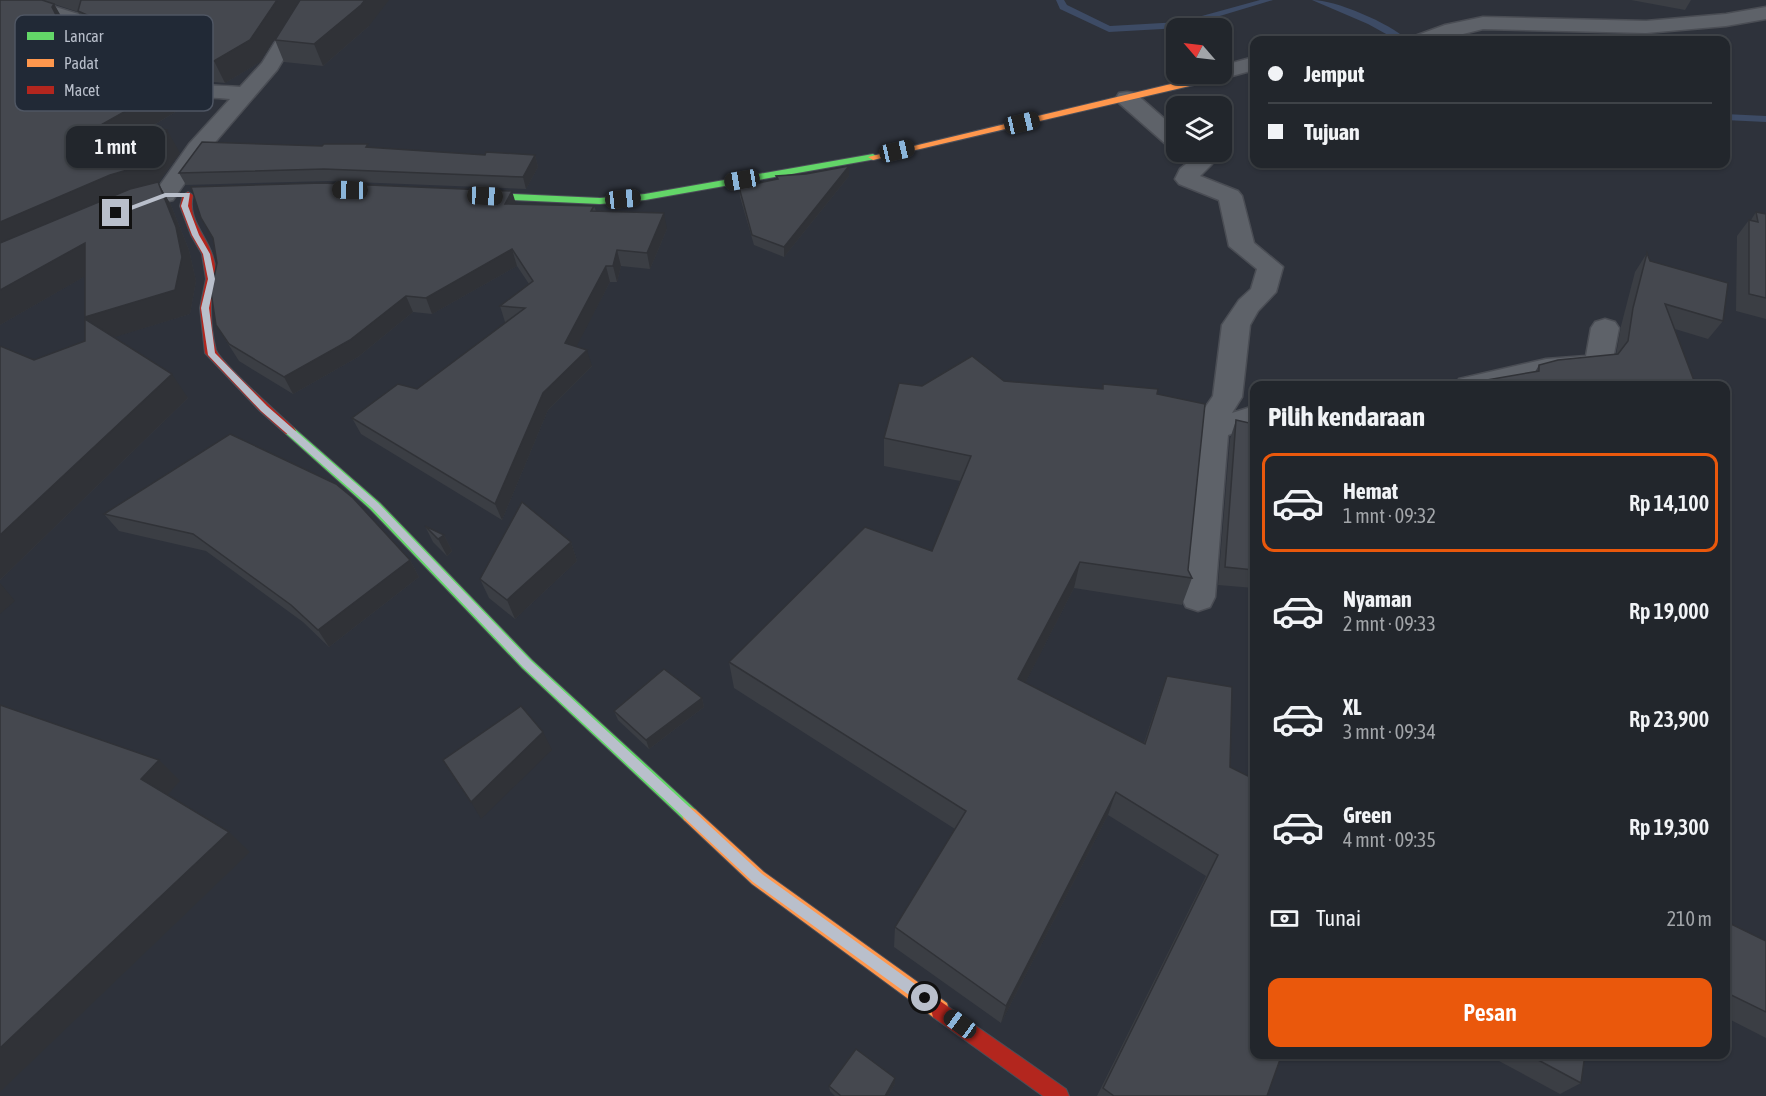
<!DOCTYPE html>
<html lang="id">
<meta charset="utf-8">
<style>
body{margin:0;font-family:"Asap Condensed",sans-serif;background:#2e3238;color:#f1f3f6;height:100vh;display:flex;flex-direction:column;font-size:22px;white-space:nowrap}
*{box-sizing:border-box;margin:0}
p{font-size:20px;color:#a2a5a9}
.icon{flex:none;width:33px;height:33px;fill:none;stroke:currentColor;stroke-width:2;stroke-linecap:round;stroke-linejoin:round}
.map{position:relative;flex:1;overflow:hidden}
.panel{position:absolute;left:1250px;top:381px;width:480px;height:678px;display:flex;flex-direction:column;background:#22262c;border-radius:12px;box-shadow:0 2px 4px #0004,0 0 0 2px #3f4348}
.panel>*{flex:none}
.top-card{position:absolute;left:1250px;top:36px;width:480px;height:132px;border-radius:12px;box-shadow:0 2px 4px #0004,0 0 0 2px #3f4348;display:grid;align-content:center;height:132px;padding:0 18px;background:#22262c}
.needle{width:39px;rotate:298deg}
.tools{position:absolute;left:1166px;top:18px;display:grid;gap:12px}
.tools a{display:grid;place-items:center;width:66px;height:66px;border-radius:12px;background:#22262c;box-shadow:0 2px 4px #0004,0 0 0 2px #3f4348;font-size:30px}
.end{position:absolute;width:27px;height:27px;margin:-14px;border:8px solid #b9bfcb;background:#111;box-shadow:0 0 0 3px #111}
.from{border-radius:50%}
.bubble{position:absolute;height:42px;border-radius:12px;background:#22262c;box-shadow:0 2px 4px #0004,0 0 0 2px #3f4348;font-size:20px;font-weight:600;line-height:42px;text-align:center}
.car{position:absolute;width:18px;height:36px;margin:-18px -9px;border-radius:8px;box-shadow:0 0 4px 2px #0007;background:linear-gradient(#222 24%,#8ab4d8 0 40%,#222 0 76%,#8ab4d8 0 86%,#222 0)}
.top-card b{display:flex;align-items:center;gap:21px;height:57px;font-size:22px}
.top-card b+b{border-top:2px solid #3f4348}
.top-card i{width:15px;height:15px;background:#f1f3f6}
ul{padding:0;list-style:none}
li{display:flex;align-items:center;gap:18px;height:99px;margin:0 12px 9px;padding:0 6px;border:3px solid transparent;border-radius:12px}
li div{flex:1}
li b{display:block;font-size:22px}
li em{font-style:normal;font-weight:600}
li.current{border-color:#ea580c}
li>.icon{width:54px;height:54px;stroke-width:1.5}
h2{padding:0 18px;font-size:27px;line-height:72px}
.pay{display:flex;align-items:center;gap:15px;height:66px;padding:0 18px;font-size:22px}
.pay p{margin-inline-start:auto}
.action{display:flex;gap:12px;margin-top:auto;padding:12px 18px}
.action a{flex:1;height:69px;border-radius:12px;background:#ea580c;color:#fff;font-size:24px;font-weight:600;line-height:69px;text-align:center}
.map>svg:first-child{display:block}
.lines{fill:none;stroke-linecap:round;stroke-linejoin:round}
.stream{fill:#3d4b65;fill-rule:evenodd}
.street-casing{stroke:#4a4d54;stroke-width:3}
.fast-casing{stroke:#4c4f58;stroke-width:2}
.slow-casing{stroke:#4c4f58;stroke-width:2}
.jam-casing{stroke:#4c4f58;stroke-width:2}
.street{fill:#5e6269;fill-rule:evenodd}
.fast{fill:#63d668;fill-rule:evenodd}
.slow{fill:#ff974d;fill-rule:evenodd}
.jam{fill:#b3261e;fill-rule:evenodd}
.wall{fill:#3b3e44;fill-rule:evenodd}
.shaded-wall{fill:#303237}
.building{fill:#45484f;stroke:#303237;stroke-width:1.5}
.route{fill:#b9bfcb}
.key{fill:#212936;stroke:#4f5663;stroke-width:1.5}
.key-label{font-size:16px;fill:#b9bfcb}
</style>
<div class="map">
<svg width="1766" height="1096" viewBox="0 0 1766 1096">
<rect width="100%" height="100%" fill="#2e323b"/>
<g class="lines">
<g class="stream">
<polygon points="1056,0 1064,0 1067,5 1110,26 1180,22 1260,0 1273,0 1180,28 1109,32 1060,9"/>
<path d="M 1312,0 C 1336,0 1389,23 1408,40 L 1397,40 L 1368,24 Z"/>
<polygon points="1725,114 1766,116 1766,122 1725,120"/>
</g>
<g class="street-casing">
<g id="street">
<path d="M 301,0 L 319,0 L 277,70 L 205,154 L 173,200 L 165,202 L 157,200 L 153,195 L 189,144 L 230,99 C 203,96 163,99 146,74 L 149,70 C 164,66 170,77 183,81 C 200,87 223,85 240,87 L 262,63 Z"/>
<polygon points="46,4 88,17 91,21 87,28 88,34 120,48 123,52 120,56 113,58 72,41 67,28 70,24 45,16 0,18 0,6"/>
<polygon points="1766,7 1766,19 1726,26 1646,33 1483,29 1439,40 1412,40 1415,36 1445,25 1483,17 1646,21 1726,14"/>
<polygon points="1254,57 1254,70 1221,79 1214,77 1211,74 1221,74 1221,66"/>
<polygon points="1127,92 1135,93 1176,129 1176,148 1168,146 1119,103 1116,98 1119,93"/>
<polygon points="1176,152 1200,152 1212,164 1200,176 1238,191 1242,196 1254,243 1283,267 1276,292 1258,311 1250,325 1242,397 1232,413 1254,406 1254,427 1228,435 1215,597 1210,607 1198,611 1186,607 1181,597 1200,415 1213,396 1222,325 1239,300 1251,289 1257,269 1229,246 1219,200 1179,184 1175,179 1180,169 1186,164"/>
<polygon points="1605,319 1615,322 1619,328 1613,359 1605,371 1546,377 1512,386 1455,386 1459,379 1546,359 1586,356 1591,328 1595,322"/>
</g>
</g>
<g class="fast-casing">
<g id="fast">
<polygon points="873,154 878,157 876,159 645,200 600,204 469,198 464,195 469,192 600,198 645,194"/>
<polygon points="290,427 294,428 380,503 532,660 696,810 698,815 696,820 690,823 684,820 522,668 370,509 286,434 284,431 286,428"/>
</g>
</g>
<g class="slow-casing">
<g id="slow">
<polygon points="1221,72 1222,76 1194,85 873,160 868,157"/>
<polygon points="690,807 696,810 764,872 947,1003 949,1010 947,1017 940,1019 933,1017 752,884 684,820 682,815 684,810"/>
</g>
</g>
<g class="jam-casing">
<g id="jam">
<path d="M 188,192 L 193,195 C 187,218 205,234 212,254 C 220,275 211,289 211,309 C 211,321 213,339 216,350 C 220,362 281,416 294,428 L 296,431 L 294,434 L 286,434 L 260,411 L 205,353 L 200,308 L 206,279 L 202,254 L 191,235 L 180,206 L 183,195 Z"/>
<polygon points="940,1001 1066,1089 1069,1096 1043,1096 933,1017 931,1010 933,1003"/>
</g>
</g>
<use href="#street" class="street"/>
<use href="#fast" class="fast"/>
<use href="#slow" class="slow"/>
<use href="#jam" class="jam"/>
</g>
<g class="wall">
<path d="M 0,0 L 300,0 L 260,62 L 225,83 L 192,80 L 201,97 L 147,129 L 180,153 L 158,183 L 171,205 L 189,250 L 196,281 L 190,314 L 114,337 L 188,398 L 0,580 L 0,346 L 34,360 L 85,341 L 88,321 L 85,276 L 0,325 ZM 54,4 L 78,12 L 90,32 L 146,58 L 173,73 L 158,71 L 66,25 Z"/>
<polygon points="1631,0 1691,0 1685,10"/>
<polygon points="369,26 323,66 284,62 275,40"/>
<polygon points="322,146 369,147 485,155 535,155 538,167 526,189 329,181 186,185 179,173"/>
<polygon points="849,166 849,176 784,257 754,245 740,197 739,187 777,180 776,176 806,174"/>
<polygon points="516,204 594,206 596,211 667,229 650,269 621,266 617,282 610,282 576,346 592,366 548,410 502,520 361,434 352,418 417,389 506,322 505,322 500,306 529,284 517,266 432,314 413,312 358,357 293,394 239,361 216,325 217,263 214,240 201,218"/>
<polygon points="1756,212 1766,214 1766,319 1736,311 1737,236 1749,220 1751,220"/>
<polygon points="1647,253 1650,261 1723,321 1708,339 1675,329 1696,386 1452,386 1535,372 1539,365 1616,355 1621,326 1635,272"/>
<polygon points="1004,381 1102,389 1103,384 1157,394 1188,570 1192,578 1182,605 1074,588 1025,683 1144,743 1158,701 1167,676 1230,767 1267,1096 1097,1096 1206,876 1108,815 1001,1023 894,947 895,927 955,829 734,688 729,662 932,551 960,481 884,466 884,438 922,386"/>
<polygon points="1236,420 1254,424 1254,588 1218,585 1230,439"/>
<polygon points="104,514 410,560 419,577 329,647 303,622 206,551 119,531"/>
<polygon points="425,526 444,535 452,551 447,556 433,542"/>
<polygon points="571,542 577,561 515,619 489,598 480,579"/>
<polygon points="702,698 704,707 649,749 618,720 614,711"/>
<polygon points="1725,921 1766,941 1766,1038 1725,1017"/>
<polygon points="1486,1054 1585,1054 1581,1083 1560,1094"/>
<polygon points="895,1084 888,1096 835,1096 830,1091 829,1086"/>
</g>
<g class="shaded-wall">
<polygon points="277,0 300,0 260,62 225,83 214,61"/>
<polygon points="365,0 389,0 369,26 323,66 314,44"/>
<polygon points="54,4 66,25 59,21 52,7"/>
<polygon points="190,75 201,97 111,150 97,127"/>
<polygon points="167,130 180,153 158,183 171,205 189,250 196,281 190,314 102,341 85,317 176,227 0,254 0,222"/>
<polygon points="535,155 538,167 526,189 523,177"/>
<polygon points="849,166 849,176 784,257 784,247"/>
<polygon points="512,191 517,207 505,204"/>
<polygon points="664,213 667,229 650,269 647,253"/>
<polygon points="85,243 101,267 0,325 0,290"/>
<polygon points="512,249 517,266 432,314 426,298"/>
<polygon points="617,250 621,266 617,282 613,266"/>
<polygon points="606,266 610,282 570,359 565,343"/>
<polygon points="406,296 413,312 358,357 293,394 284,377"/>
<polygon points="587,350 592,366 548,410 502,520 495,504 543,393"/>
<polygon points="172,374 188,398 0,580 0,535"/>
<polygon points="444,535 452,551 447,556 438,539"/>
<polygon points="571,542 577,561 515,619 507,600"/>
<polygon points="410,560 419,577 329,647 318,630"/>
<polygon points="1080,562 1074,588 1014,705 1018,679"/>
<polygon points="0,583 15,601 0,614"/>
<polygon points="702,698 704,707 649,749 646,740"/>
<polygon points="543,732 552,750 481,819 471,802"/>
<polygon points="159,760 180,781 164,799 141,779"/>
<polygon points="1116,792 1108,815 1001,1023 1006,1006"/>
<polygon points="229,832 250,852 0,1092 0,1048"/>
<polygon points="895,1078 895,1084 888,1096 885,1096"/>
</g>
<g class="building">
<polygon points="0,0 42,0 54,4 52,7 59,21 118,48 158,71 190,75 97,127 167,130 141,166 110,175 0,222"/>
<polygon points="81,0 277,0 250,40 214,61 172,57 134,36 78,11"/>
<polygon points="300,0 365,0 361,5 314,44 275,40"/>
<polygon points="202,142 322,146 324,144 368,144 366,147 485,155 486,152 535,155 523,177 324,169 179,173"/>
<polygon points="849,166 784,247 752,235 739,187 778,179 776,176 806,174"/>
<polygon points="158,182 176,227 182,257 175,290 85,317 85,243 0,290 0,243 130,189"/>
<polygon points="322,183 512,191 505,204 594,206 591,211 664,213 647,253 617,250 613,266 606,266 565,343 587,350 543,393 495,504 352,418 398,384 417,389 525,308 500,306 533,281 512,249 426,298 406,296 350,340 284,377 229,344 216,325 211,292 217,263 213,238 201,218 191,187"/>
<polygon points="1756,212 1766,214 1766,298 1749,294 1749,220 1758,222"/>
<polygon points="1647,253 1650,261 1728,283 1723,321 1665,304 1696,386 1640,383 1640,386 1452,386 1539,371 1539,365 1558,360 1618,354 1628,341 1633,308"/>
<polygon points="85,319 172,374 0,535 0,346 34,360 85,341"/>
<polygon points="972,356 1004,381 1103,389 1103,384 1158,389 1157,394 1205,404 1188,570 1192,578 1080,562 1018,679 1145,744 1167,676 1232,687 1230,767 1254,779 1254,1054 1282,1054 1267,1096 1114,1096 1103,1088 1218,855 1116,792 1006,1006 895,927 966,811 729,662 865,527 932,551 971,456 884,438 899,383 922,386"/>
<polygon points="1236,420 1254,424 1254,570 1225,567"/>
<polygon points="230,434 336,484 353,498 410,560 318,630 291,605 193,534 104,514"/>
<polygon points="522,502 571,542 507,600 480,579"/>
<polygon points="425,526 444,535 438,539"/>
<polygon points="664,669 702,698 646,740 614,711"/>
<polygon points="0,705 159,760 141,779 229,832 0,1048"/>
<polygon points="521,706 543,732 471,802 443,760"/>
<polygon points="1725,921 1766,941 1766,1012 1725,992"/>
<polygon points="856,1049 895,1078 885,1096 841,1096 829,1086"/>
<polygon points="1527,1054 1585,1054 1581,1083"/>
</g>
<polygon class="route" points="165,193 190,193 188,206 199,235 210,254 215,279 209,308 215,353 267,406 378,503 531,661 762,874 929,994 931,998 929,1003 925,1005 920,1003 753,882 523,667 372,508 261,411 208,355 201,308 208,279 203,254 192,235 181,206 184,197 166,197 118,215 112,213"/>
<rect x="15" y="15" width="198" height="96" rx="9" class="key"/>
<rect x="27" y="32" width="27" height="8" fill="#63d668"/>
<rect x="27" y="59" width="27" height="8" fill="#ff974d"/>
<rect x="27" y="86" width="27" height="8" fill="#b3261e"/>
<g class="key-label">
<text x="64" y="42">Lancar</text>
<text x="64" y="69">Padat</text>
<text x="64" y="96">Macet</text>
</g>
</svg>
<div class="tools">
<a><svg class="needle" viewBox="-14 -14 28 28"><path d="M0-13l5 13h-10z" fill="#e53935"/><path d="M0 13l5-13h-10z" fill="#a2a5a9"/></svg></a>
<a><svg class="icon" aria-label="layers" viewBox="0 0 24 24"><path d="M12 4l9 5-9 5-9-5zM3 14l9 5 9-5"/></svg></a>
</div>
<i class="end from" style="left:925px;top:998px"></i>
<i class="end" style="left:116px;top:213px"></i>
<div class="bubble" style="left:66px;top:126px;width:99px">1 mnt</div>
<i class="car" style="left:1022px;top:123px;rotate:77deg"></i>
<i class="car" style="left:897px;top:151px;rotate:77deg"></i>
<i class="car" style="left:742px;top:180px;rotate:260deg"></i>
<i class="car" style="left:350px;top:190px;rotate:271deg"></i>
<i class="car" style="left:485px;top:196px;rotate:93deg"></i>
<i class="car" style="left:623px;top:199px;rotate:84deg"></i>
<i class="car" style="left:960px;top:1024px;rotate:306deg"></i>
<div class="top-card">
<b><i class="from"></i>Jemput</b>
<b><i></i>Tujuan</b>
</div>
<section class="panel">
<h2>Pilih kendaraan</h2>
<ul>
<li class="current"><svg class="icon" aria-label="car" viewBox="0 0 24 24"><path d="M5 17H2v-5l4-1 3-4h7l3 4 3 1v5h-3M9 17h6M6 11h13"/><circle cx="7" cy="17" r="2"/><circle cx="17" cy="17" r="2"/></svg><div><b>Hemat</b><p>1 mnt · 09:32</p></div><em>Rp 14,100</em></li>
<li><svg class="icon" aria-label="car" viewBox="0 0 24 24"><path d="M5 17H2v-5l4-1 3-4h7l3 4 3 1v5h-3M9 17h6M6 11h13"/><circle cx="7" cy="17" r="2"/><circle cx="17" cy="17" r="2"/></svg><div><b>Nyaman</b><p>2 mnt · 09:33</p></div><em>Rp 19,000</em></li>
<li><svg class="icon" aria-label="car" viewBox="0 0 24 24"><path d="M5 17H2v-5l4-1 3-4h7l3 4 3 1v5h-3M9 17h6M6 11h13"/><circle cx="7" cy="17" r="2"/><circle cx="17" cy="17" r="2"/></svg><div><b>XL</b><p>3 mnt · 09:34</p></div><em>Rp 23,900</em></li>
<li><svg class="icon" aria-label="car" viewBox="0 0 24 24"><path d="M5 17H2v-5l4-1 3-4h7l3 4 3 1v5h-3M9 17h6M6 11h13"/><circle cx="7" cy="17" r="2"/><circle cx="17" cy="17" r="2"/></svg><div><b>Green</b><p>4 mnt · 09:35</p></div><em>Rp 19,300</em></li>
</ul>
<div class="pay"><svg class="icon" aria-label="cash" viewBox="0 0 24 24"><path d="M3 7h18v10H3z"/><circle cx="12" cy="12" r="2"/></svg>Tunai<p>210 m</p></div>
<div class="action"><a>Pesan</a></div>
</section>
</div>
